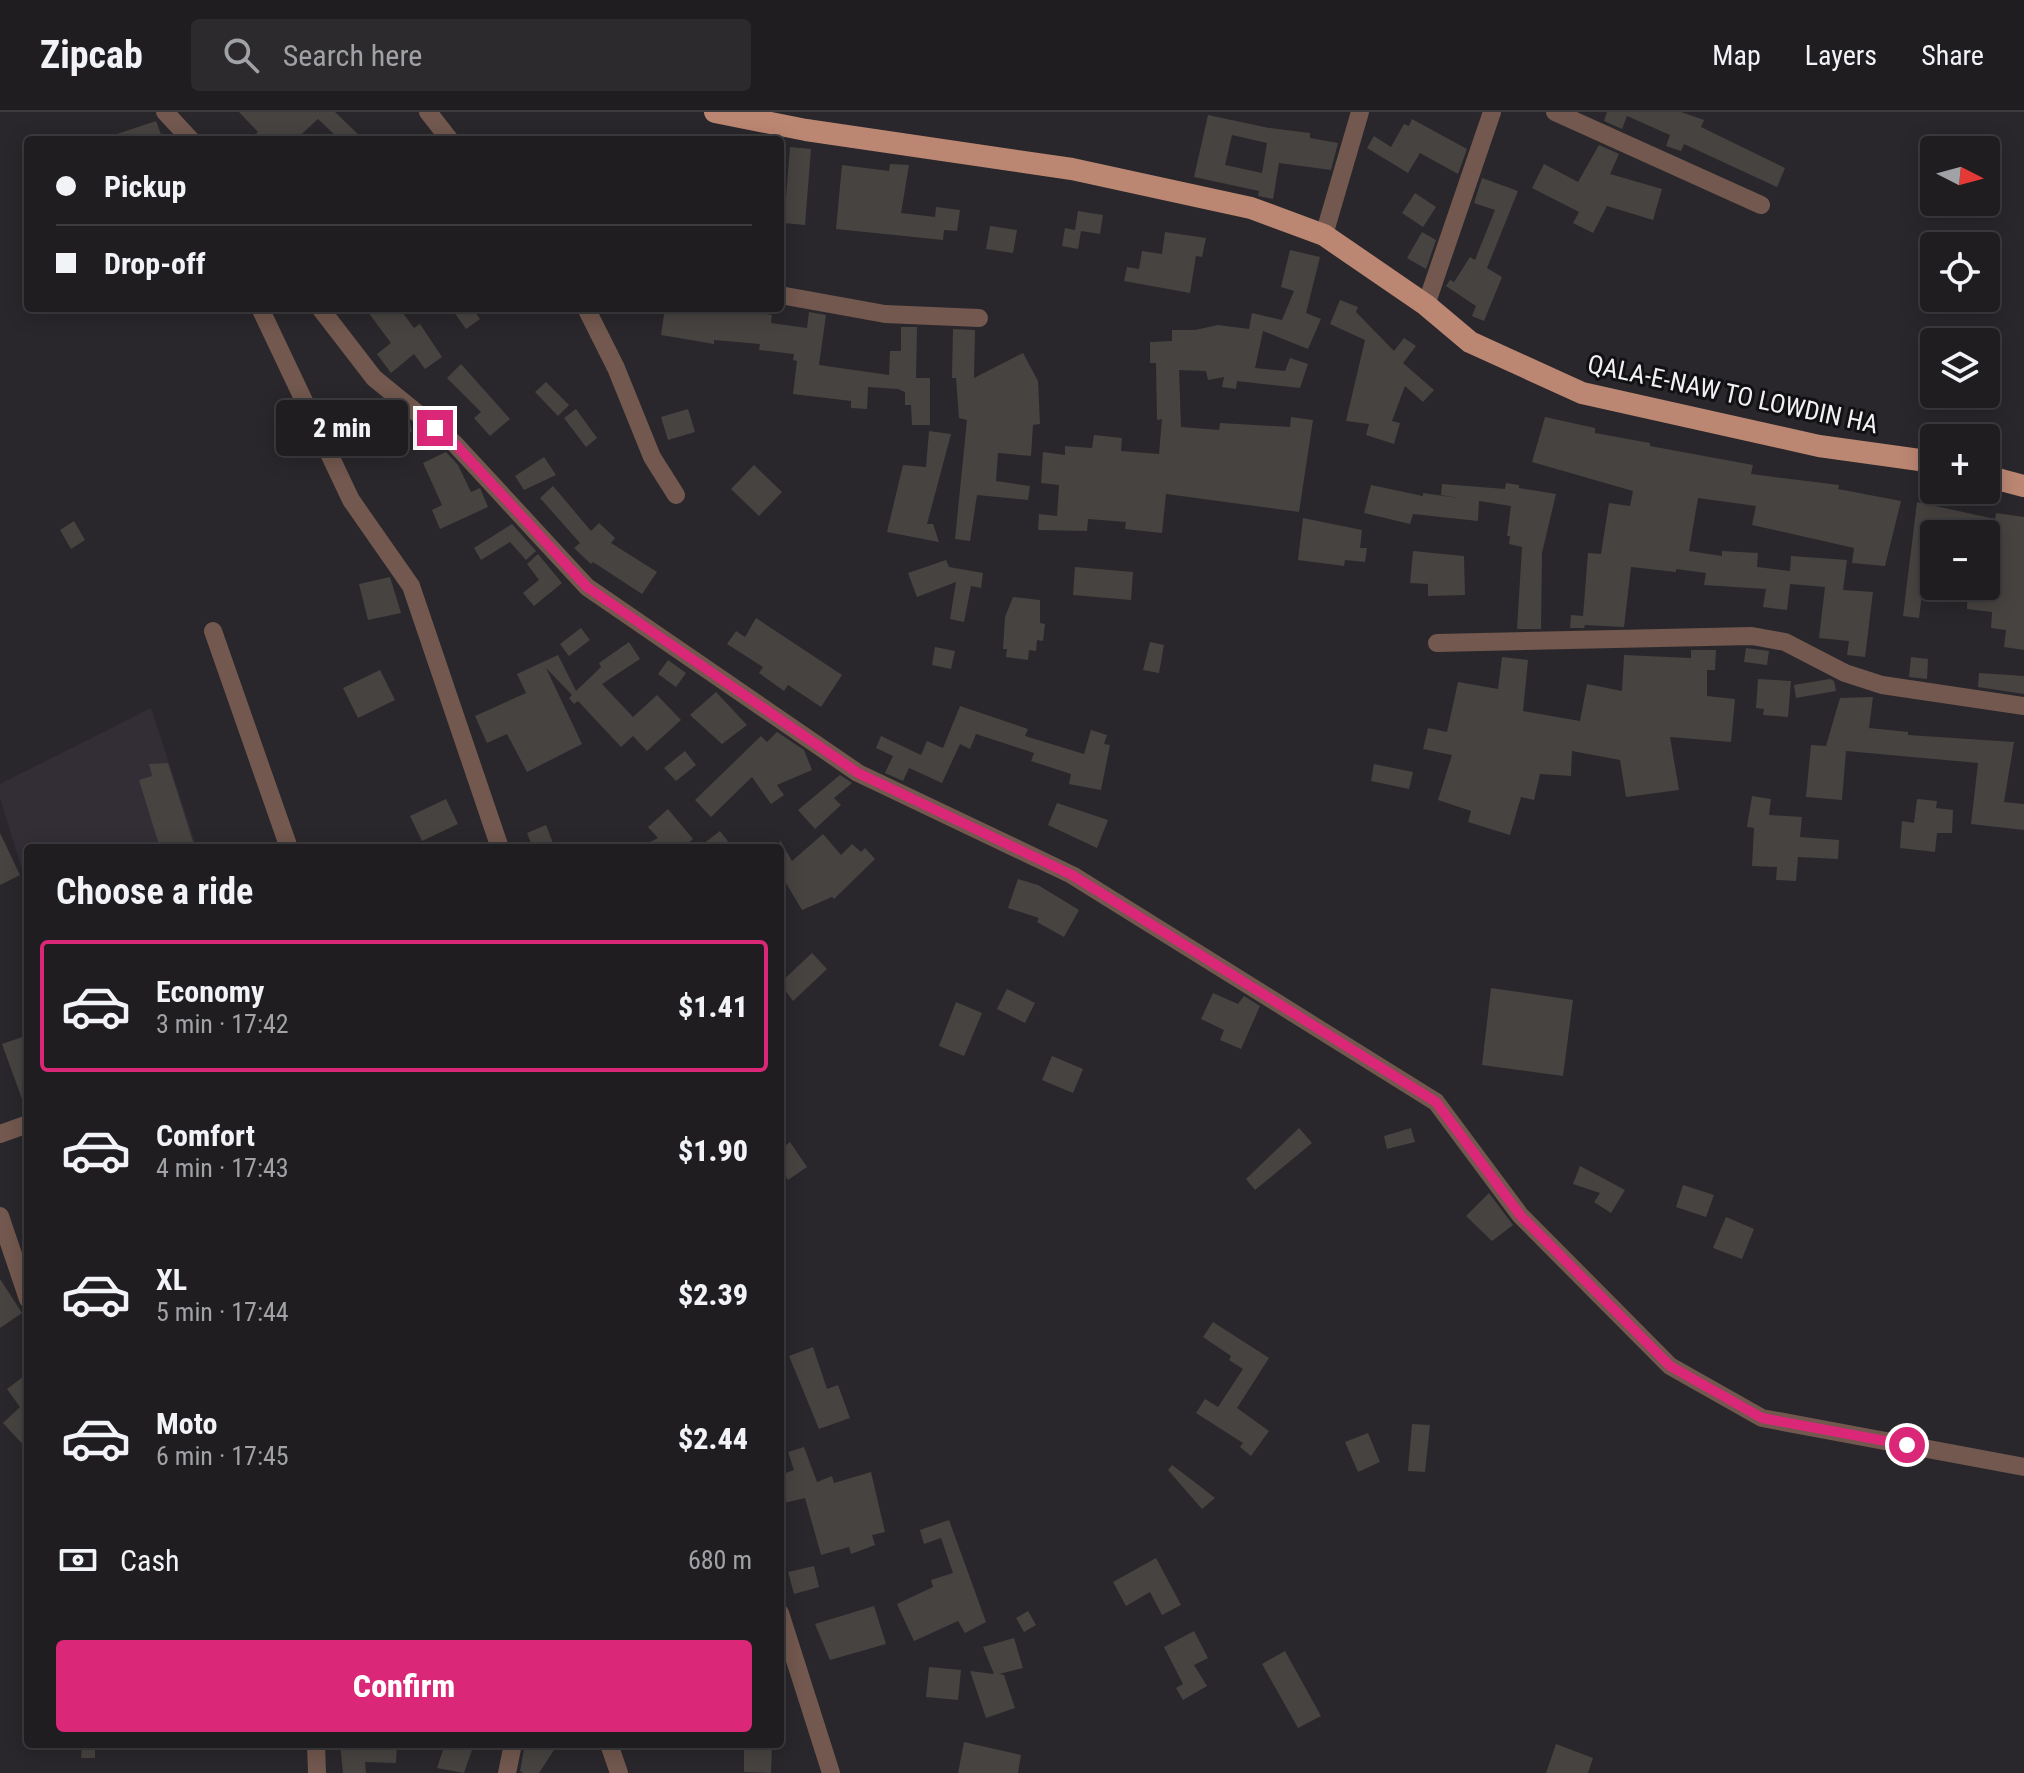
<!DOCTYPE html>
<meta charset="utf-8">
<style>
body{margin:0;font-family:"Roboto Condensed",sans-serif;background:#2c2a2d;color:#f1f3f6;height:100vh;display:flex;flex-direction:column;font-size:30px;white-space:nowrap}
*{box-sizing:border-box;margin:0}
p{font-size:26px;color:#a1a2a5}
.icon{flex:none;width:44px;height:44px;fill:none;stroke:currentColor;stroke-width:2;stroke-linecap:round;stroke-linejoin:round}
.map{position:relative;flex:1;overflow:hidden}
.side{position:absolute;left:24px;top:732px;width:760px;height:904px;display:flex;flex-direction:column;background:#1f1d20;border-radius:8px;box-shadow:0 4px 20px #0003,0 0 0 2px #3c3b3e}
.side>*{flex:none}
.top-card{position:absolute;left:24px;top:24px;width:760px;height:176px;border-radius:8px;box-shadow:0 4px 20px #0003,0 0 0 2px #3c3b3e;display:grid;align-content:center;height:176px;padding:0 32px;background:#1f1d20}
.needle{width:52px;rotate:96deg}
.fabs{position:absolute;left:1920px;top:24px;display:grid;gap:16px}
.fabs a{display:grid;place-items:center;width:80px;height:80px;border-radius:8px;background:#1f1d20;box-shadow:0 4px 20px #0003,0 0 0 2px #3c3b3e;font-size:40px}
.end{position:absolute;width:36px;height:36px;margin:-18px;border:10px solid #db2777;background:#fff;box-shadow:0 0 0 4px #fff}
.from{border-radius:50%}
.bubble{position:absolute;height:56px;border-radius:8px;background:#1f1d20;box-shadow:0 4px 20px #0003,0 0 0 2px #3c3b3e;font-size:26px;font-weight:800;line-height:56px;text-align:center}
.top-card b{display:flex;align-items:center;gap:28px;height:76px;font-size:30px}
.top-card b+b{border-top:2px solid #3c3b3e}
.top-card i{width:20px;height:20px;background:#f1f3f6}
ul{padding:0;list-style:none}
li{display:flex;align-items:center;gap:24px;height:132px;margin:0 16px 12px;padding:0 16px;border:4px solid transparent;border-radius:8px}
li div{flex:1}
li b{display:block;font-size:30px}
li em{font-style:normal;font-weight:800}
li.current{border-color:#db2777}
li>.icon{width:72px;height:72px;stroke-width:1.5}
h2{padding:0 32px;font-size:36px;line-height:96px}
.pay{display:flex;align-items:center;gap:20px;height:88px;padding:0 32px;font-size:30px}
.pay p{margin-inline-start:auto}
.cta{display:flex;gap:16px;margin-top:auto;padding:16px 32px}
.cta a{flex:1;height:92px;border-radius:8px;background:#db2777;color:#fff;font-size:32px;font-weight:800;line-height:92px;text-align:center}
header{display:flex;align-items:center;gap:48px;box-sizing:border-box;height:112px;padding:0 40px;background:#1f1d20;border-bottom:2px solid #3c3b3e}
header strong{font-size:38px}
nav{display:flex;gap:44px;margin-inline-start:auto;font-size:28px}
.search{width:560px;height:72px;background:#2c2a2d;display:flex;align-items:center;gap:20px;box-sizing:border-box;padding:0 28px;border-radius:8px;color:#a1a2a5;font-size:30px}
.map>svg:first-child{display:block}
.built{fill:#332d36}
.building{fill:#474340;fill-rule:evenodd}
.lines{fill:none;stroke-linecap:round;stroke-linejoin:round}
.minor{stroke:#72584e;stroke-width:18}
.major{stroke:#bc8772;stroke-width:22}
.route{stroke:#db2777;stroke-width:10}
.labels{text-anchor:middle;stroke-width:6;stroke-linejoin:round;paint-order:stroke}
.street-label{font-size:26px;fill:#f3f1f4;stroke:#111012}
</style>
<header>
<strong>Zipcab</strong>
<div class="search"><svg class="icon" aria-label="search" viewBox="0 0 24 24"><circle cx="10" cy="10" r="6"/><path d="M15 15l6 6"/></svg>Search here</div>
<nav><a>Map</a><a>Layers</a><a>Share</a></nav>
</header>
<div class="map">
<svg width="2024" height="1661" viewBox="0 0 2024 1661">
<rect width="100%" height="100%" fill="#29272b"/>
<polygon class="built" points="151,596 197,736 28,736 28,777 0,686 0,672"/>
<g class="building">
<polygon points="239,0 335,0 364,28 340,28 318,7 295,28 249,28 258,20"/>
<polygon points="1607,0 1681,0 1704,8 1701,15 1785,56 1777,75 1684,32 1681,39 1666,34 1670,23 1627,4 1622,17 1604,9"/>
<path d="M 1208,3 L 1269,16 L 1310,21 L 1310,26 L 1338,31 L 1331,58 L 1279,51 L 1273,87 L 1258,84 L 1259,79 L 1194,65 ZM 1232,23 L 1267,31 L 1262,61 L 1225,53 Z"/>
<polygon points="1412,7 1467,37 1458,62 1420,41 1408,61 1367,36 1374,24 1391,35 1404,12 1409,14"/>
<polygon points="156,9 163,28 108,28 108,25"/>
<polygon points="1599,33 1619,42 1610,62 1662,77 1653,108 1607,94 1593,121 1573,111 1579,100 1532,76 1544,52 1578,70"/>
<polygon points="790,35 811,37 805,113 784,111"/>
<polygon points="890,52 909,53 901,101 935,105 936,95 960,98 957,119 944,118 943,128 836,117 842,53 889,59"/>
<polygon points="1482,66 1518,79 1487,156 1502,165 1484,209 1472,204 1476,194 1446,174 1450,168 1454,170 1470,145 1475,148 1495,98 1474,91"/>
<polygon points="1415,81 1436,95 1423,115 1402,101"/>
<polygon points="1078,99 1103,103 1100,122 1081,119 1078,137 1062,134 1065,116 1075,118"/>
<polygon points="990,114 1017,118 1013,141 986,137"/>
<polygon points="1165,120 1206,126 1202,145 1196,144 1190,181 1124,169 1127,155 1139,157 1142,139 1162,142"/>
<polygon points="1422,120 1436,128 1426,157 1407,146"/>
<polygon points="1290,138 1320,145 1306,201 1321,207 1308,237 1263,219 1255,256 1285,259 1290,246 1308,252 1300,276 1237,269 1236,277 1222,275 1224,265 1208,268 1206,259 1179,258 1181,315 1219,318 1220,311 1290,315 1291,305 1313,308 1299,400 1166,382 1162,421 1125,417 1126,410 1088,407 1087,419 1038,418 1039,402 1057,404 1059,373 1041,371 1043,340 1065,343 1065,334 1092,336 1094,323 1122,326 1121,339 1159,342 1162,307 1157,308 1156,251 1150,251 1150,230 1172,229 1172,218 1195,218 1218,213 1249,217 1252,201 1282,208 1294,179 1281,175"/>
<polygon points="1340,188 1358,195 1356,200 1394,239 1404,226 1416,234 1403,251 1434,278 1423,290 1405,274 1392,309 1400,311 1394,332 1366,323 1369,312 1346,309 1365,228 1330,212"/>
<polygon points="365,196 399,196 414,216 420,212 442,245 425,257 414,242 391,261 377,242 391,231"/>
<polygon points="451,196 472,196 480,207 466,217"/>
<polygon points="665,196 755,196 755,200 772,203 771,211 807,216 809,200 826,203 819,253 889,263 890,239 901,239 901,215 917,215 916,266 930,266 930,313 912,313 911,293 905,293 905,280 898,277 868,275 867,297 851,296 851,289 793,282 797,249 793,248 794,242 759,238 760,232 714,228 714,232 661,223"/>
<polygon points="953,217 975,218 974,266 1023,241 1038,269 1040,312 1033,313 1031,344 998,341 996,369 1030,374 1028,388 977,383 970,429 955,427 967,308 959,306 956,266 952,266"/>
<polygon points="461,252 510,307 490,324 474,306 481,300 447,266"/>
<polygon points="546,270 569,293 558,304 535,280"/>
<polygon points="576,297 597,326 586,335 564,306"/>
<polygon points="688,297 695,320 668,328 661,305"/>
<polygon points="398,301 410,311 412,320 381,329 375,308"/>
<polygon points="1545,305 1595,316 1595,321 1650,331 1650,334 1753,353 1751,362 1839,373 1838,377 1901,389 1885,454 1852,451 1854,436 1752,413 1756,394 1698,386 1689,439 1722,444 1722,439 1758,441 1757,455 1790,459 1791,444 1847,448 1843,478 1873,480 1865,545 1847,543 1849,529 1819,526 1825,475 1790,472 1787,498 1763,495 1766,477 1704,473 1706,461 1676,457 1676,460 1631,455 1624,515 1585,513 1584,516 1570,516 1571,503 1583,504 1588,441 1601,442 1609,391 1630,394 1633,379 1532,350"/>
<polygon points="929,319 951,322 927,412 933,412 939,430 887,420 903,353 926,355"/>
<polygon points="446,340 458,353 471,380 480,376 488,395 440,417 432,398 442,393 423,351"/>
<polygon points="544,345 556,363 524,378 515,364"/>
<polygon points="754,353 782,380 759,404 731,377"/>
<polygon points="1506,371 1519,373 1519,376 1556,382 1542,441 1541,517 1517,517 1522,435 1509,432 1510,424 1507,424 1511,394 1479,389 1478,409 1413,402 1410,412 1364,401 1371,373 1423,384 1423,381 1458,386 1441,383 1442,372 1505,377"/>
<polygon points="553,374 591,419 599,411 615,426 611,431 657,460 642,482 593,450 591,452 574,436 580,431 540,386"/>
<polygon points="1917,390 1995,407 1996,401 2024,405 2024,538 2004,535 2006,518 1991,516 1992,500 1967,497 1968,474 1986,474 1986,422 1938,417 1934,422 1934,466 1924,465 1919,506 1903,504"/>
<polygon points="1303,406 1362,418 1360,436 1367,436 1365,450 1345,448 1344,454 1298,448"/>
<polygon points="74,409 85,428 71,437 60,418"/>
<polygon points="512,412 536,439 526,448 510,430 481,448 474,436"/>
<polygon points="1413,439 1464,444 1465,483 1428,484 1428,472 1410,471"/>
<polygon points="538,442 562,471 534,494 523,481 539,468 527,452"/>
<polygon points="946,448 949,455 983,461 981,476 971,474 964,510 950,507 956,470 917,485 908,461"/>
<polygon points="1075,455 1133,460 1131,488 1073,483"/>
<polygon points="390,465 401,501 368,508 359,472"/>
<polygon points="1013,485 1040,488 1040,511 1045,512 1043,529 1037,528 1036,539 1029,538 1028,548 1006,545 1007,537 1003,537 1005,505"/>
<polygon points="756,506 842,563 821,595 788,573 784,579 759,561 763,555 727,532 736,519 745,525"/>
<polygon points="581,516 590,528 569,544 560,532"/>
<polygon points="629,530 640,547 602,572 633,605 657,583 681,608 647,639 633,624 621,635 578,589 574,592 569,586 572,583 546,556 582,632 527,660 507,622 487,631 475,604 526,581 517,562 558,543 576,579 601,555 599,551"/>
<polygon points="1150,530 1164,533 1159,561 1143,558"/>
<polygon points="935,535 955,539 951,557 932,553"/>
<polygon points="1746,536 1769,539 1767,553 1744,550"/>
<polygon points="1691,538 1716,538 1715,558 1707,558 1707,584 1735,587 1731,630 1670,625 1679,678 1626,685 1620,648 1572,639 1571,664 1540,662 1534,688 1521,685 1510,723 1468,710 1471,699 1438,688 1452,643 1423,637 1428,616 1447,620 1458,570 1498,577 1502,545 1528,548 1523,599 1580,609 1587,572 1622,579 1624,543 1691,546"/>
<polygon points="1911,545 1928,547 1927,567 1909,565"/>
<polygon points="668,548 686,561 676,575 658,562"/>
<polygon points="380,558 395,588 358,606 343,576"/>
<polygon points="1979,561 2024,564 2024,582 1978,575"/>
<polygon points="1758,567 1791,569 1788,605 1763,603 1764,597 1756,596"/>
<polygon points="1830,567 1834,569 1836,579 1796,586 1794,573"/>
<polygon points="716,580 747,613 722,632 690,603"/>
<polygon points="1873,585 1869,616 1908,620 1908,623 2014,630 2004,690 2024,692 2024,718 1971,712 1978,651 1846,639 1842,688 1806,685 1811,633 1826,634 1840,586"/>
<polygon points="960,594 1028,617 1025,624 1084,642 1091,618 1107,623 1104,632 1110,633 1101,678 1069,672 1071,662 1031,649 1034,641 976,622 970,637 960,632 942,671 909,656 903,669 885,661 893,644 876,636 881,624 921,643 927,629 943,636"/>
<polygon points="777,620 804,638 812,658 777,673 784,683 771,692 752,665 711,705 695,688 761,624 767,630"/>
<polygon points="685,639 696,653 676,669 664,656"/>
<polygon points="168,651 195,736 160,736 139,668 152,664 149,652"/>
<polygon points="1374,652 1413,660 1409,677 1371,669"/>
<polygon points="840,663 852,671 834,686 841,693 815,717 798,698"/>
<polygon points="1752,684 1771,687 1769,703 1802,705 1800,725 1839,728 1838,747 1798,745 1796,769 1776,768 1777,755 1752,754 1754,716 1747,715"/>
<polygon points="446,687 458,712 422,729 410,704"/>
<polygon points="1917,687 1937,689 1936,696 1953,698 1952,721 1937,721 1935,740 1900,736 1902,709 1914,711"/>
<polygon points="1057,691 1108,708 1097,736 1048,713"/>
<polygon points="668,697 693,727 682,736 638,736 658,726 648,715"/>
<polygon points="546,713 555,736 533,736 527,721"/>
<polygon points="720,719 733,736 698,736"/>
<polygon points="0,721 20,763 0,773"/>
<polygon points="823,722 841,743 852,732 861,740 865,736 875,747 834,787 832,785 802,798 780,761 780,728 792,749"/>
<polygon points="1018,767 1038,773 1079,798 1064,825 1037,810 1039,806 1008,796"/>
<polygon points="812,841 827,857 793,889 780,871"/>
<polygon points="1491,876 1573,888 1563,964 1482,953"/>
<polygon points="1007,877 1035,891 1025,911 997,897"/>
<polygon points="1213,881 1238,892 1244,884 1260,894 1241,937 1220,928 1224,918 1201,907"/>
<polygon points="956,890 982,901 964,944 939,934"/>
<polygon points="28,923 28,997 26,998 2,932"/>
<polygon points="1052,944 1083,957 1073,981 1042,968"/>
<polygon points="1299,1016 1312,1031 1255,1078 1246,1067"/>
<polygon points="1411,1016 1415,1030 1387,1037 1384,1024"/>
<polygon points="790,1030 807,1055 788,1068 780,1057 780,1038"/>
<polygon points="1580,1054 1625,1078 1611,1101 1594,1090 1600,1081 1573,1072"/>
<polygon points="1683,1073 1714,1083 1706,1105 1676,1095"/>
<polygon points="1489,1081 1513,1113 1492,1129 1466,1104"/>
<polygon points="1726,1105 1754,1117 1742,1147 1713,1136"/>
<polygon points="0,1167 22,1201 0,1216"/>
<polygon points="1213,1210 1269,1246 1237,1296 1269,1319 1251,1344 1240,1335 1243,1331 1196,1301 1205,1287 1218,1295 1243,1257 1229,1248 1231,1244 1203,1225"/>
<polygon points="813,1235 827,1277 838,1273 850,1306 819,1317 789,1244"/>
<polygon points="28,1261 28,1338 3,1311 20,1295 7,1277"/>
<polygon points="1412,1312 1430,1313 1425,1360 1408,1359"/>
<polygon points="1368,1321 1380,1350 1358,1360 1345,1330"/>
<polygon points="804,1335 817,1370 832,1364 834,1371 871,1360 885,1420 872,1423 875,1433 851,1442 849,1435 821,1443 805,1386 780,1392 780,1363 794,1358 788,1340"/>
<polygon points="1172,1353 1201,1375 1215,1386 1202,1397 1168,1358"/>
<polygon points="949,1408 986,1510 965,1521 958,1509 914,1529 897,1492 933,1475 931,1468 953,1461 941,1426 924,1432 920,1418"/>
<polygon points="1156,1446 1181,1493 1162,1503 1150,1480 1126,1494 1113,1470"/>
<polygon points="814,1454 819,1475 794,1482 788,1460"/>
<polygon points="874,1494 886,1532 830,1548 815,1512"/>
<polygon points="1028,1499 1036,1513 1024,1520 1016,1506"/>
<polygon points="1194,1519 1208,1546 1194,1553 1207,1574 1183,1588 1176,1576 1183,1572 1164,1535"/>
<polygon points="1014,1526 1023,1556 999,1562 1004,1563 1015,1596 986,1606 970,1559 994,1562 983,1535"/>
<polygon points="1285,1539 1321,1604 1298,1616 1262,1552"/>
<polygon points="929,1555 961,1558 958,1588 926,1585"/>
<polygon points="964,1630 1021,1643 1018,1661 958,1661"/>
<polygon points="82,1632 95,1632 95,1646 81,1646"/>
<polygon points="340,1632 397,1632 396,1651 365,1650 366,1661 343,1661"/>
<polygon points="445,1632 474,1632 464,1661 437,1656"/>
<polygon points="525,1632 558,1632 539,1661 523,1661 520,1659"/>
<polygon points="744,1632 772,1632 771,1661 744,1660"/>
<polygon points="1556,1632 1593,1646 1588,1661 1546,1661"/>
</g>
<g class="lines">
<g class="minor">
<polyline points="165,0 191,28"/>
<polyline points="428,0 450,28"/>
<polyline points="1555,0 1761,93"/>
<polyline points="1324,123 1360,0"/>
<polyline points="780,183 885,202 979,206"/>
<polyline points="1426,193 1492,0"/>
<polyline points="260,196 351,388 411,474 500,736"/>
<polyline points="320,196 374,266 455,332 587,475 858,661 1072,763 1436,990 1520,1103 1670,1254 1762,1306 2024,1355"/>
<polyline points="586,196 616,256 652,345 676,383"/>
<polyline points="213,519 289,736"/>
<polyline points="1437,531 1752,524 1785,530 1845,561 1882,573 2024,594"/>
<polyline points="0,1022 28,1012"/>
<polyline points="0,1104 28,1187"/>
<polyline points="780,1501 831,1661"/>
<polyline points="316,1632 317,1661"/>
<polyline points="609,1632 619,1661"/>
<polyline points="507,1661 513,1632"/>
</g>
<g class="major">
<polyline points="715,0 806,18 1072,57 1251,96 1324,123 1426,193 1470,230 1582,281 1819,334 1934,350"/>
<polyline points="1986,364 2024,374"/>
</g>
</g>
<g class="lines">
<polyline class="route" points="435,316 455,332 587,475 858,661 1072,763 1436,990 1520,1103 1670,1254 1762,1306 1907,1333"/>
</g>
<g class="labels">
<g class="street-label">
<text transform="translate(1733 282) rotate(12)" y="9">QALA-E-NAW TO LOWDIN HA</text>
</g>
</g>
</svg>
<div class="fabs">
<a><svg class="needle" viewBox="-14 -14 28 28"><path d="M0-13l5 13h-10z" fill="#e53935"/><path d="M0 13l5-13h-10z" fill="#a1a2a5"/></svg></a>
<a><svg class="icon" aria-label="locate" viewBox="0 0 24 24"><circle cx="12" cy="12" r="6"/><path d="M12 2v4M12 18v4M2 12h4M18 12h4"/></svg></a>
<a><svg class="icon" aria-label="layers" viewBox="0 0 24 24"><path d="M12 4l9 5-9 5-9-5zM3 14l9 5 9-5"/></svg></a>
<a>+</a>
<a>−</a>
</div>
<i class="end from" style="left:1907px;top:1333px"></i>
<i class="end" style="left:435px;top:316px"></i>
<div class="bubble" style="left:276px;top:288px;width:132px">2 min</div>
<div class="top-card">
<b><i class="from"></i>Pickup</b>
<b><i></i>Drop-off</b>
</div>
<section class="side">
<h2>Choose a ride</h2>
<ul>
<li class="current"><svg class="icon" aria-label="car" viewBox="0 0 24 24"><path d="M5 17H2v-5l4-1 3-4h7l3 4 3 1v5h-3M9 17h6M6 11h13"/><circle cx="7" cy="17" r="2"/><circle cx="17" cy="17" r="2"/></svg><div><b>Economy</b><p>3 min · 17:42</p></div><em>$1.41</em></li>
<li><svg class="icon" aria-label="car" viewBox="0 0 24 24"><path d="M5 17H2v-5l4-1 3-4h7l3 4 3 1v5h-3M9 17h6M6 11h13"/><circle cx="7" cy="17" r="2"/><circle cx="17" cy="17" r="2"/></svg><div><b>Comfort</b><p>4 min · 17:43</p></div><em>$1.90</em></li>
<li><svg class="icon" aria-label="car" viewBox="0 0 24 24"><path d="M5 17H2v-5l4-1 3-4h7l3 4 3 1v5h-3M9 17h6M6 11h13"/><circle cx="7" cy="17" r="2"/><circle cx="17" cy="17" r="2"/></svg><div><b>XL</b><p>5 min · 17:44</p></div><em>$2.39</em></li>
<li><svg class="icon" aria-label="car" viewBox="0 0 24 24"><path d="M5 17H2v-5l4-1 3-4h7l3 4 3 1v5h-3M9 17h6M6 11h13"/><circle cx="7" cy="17" r="2"/><circle cx="17" cy="17" r="2"/></svg><div><b>Moto</b><p>6 min · 17:45</p></div><em>$2.44</em></li>
</ul>
<div class="pay"><svg class="icon" aria-label="cash" viewBox="0 0 24 24"><path d="M3 7h18v10H3z"/><circle cx="12" cy="12" r="2"/></svg>Cash<p>680 m</p></div>
<div class="cta"><a>Confirm</a></div>
</section>
</div>
